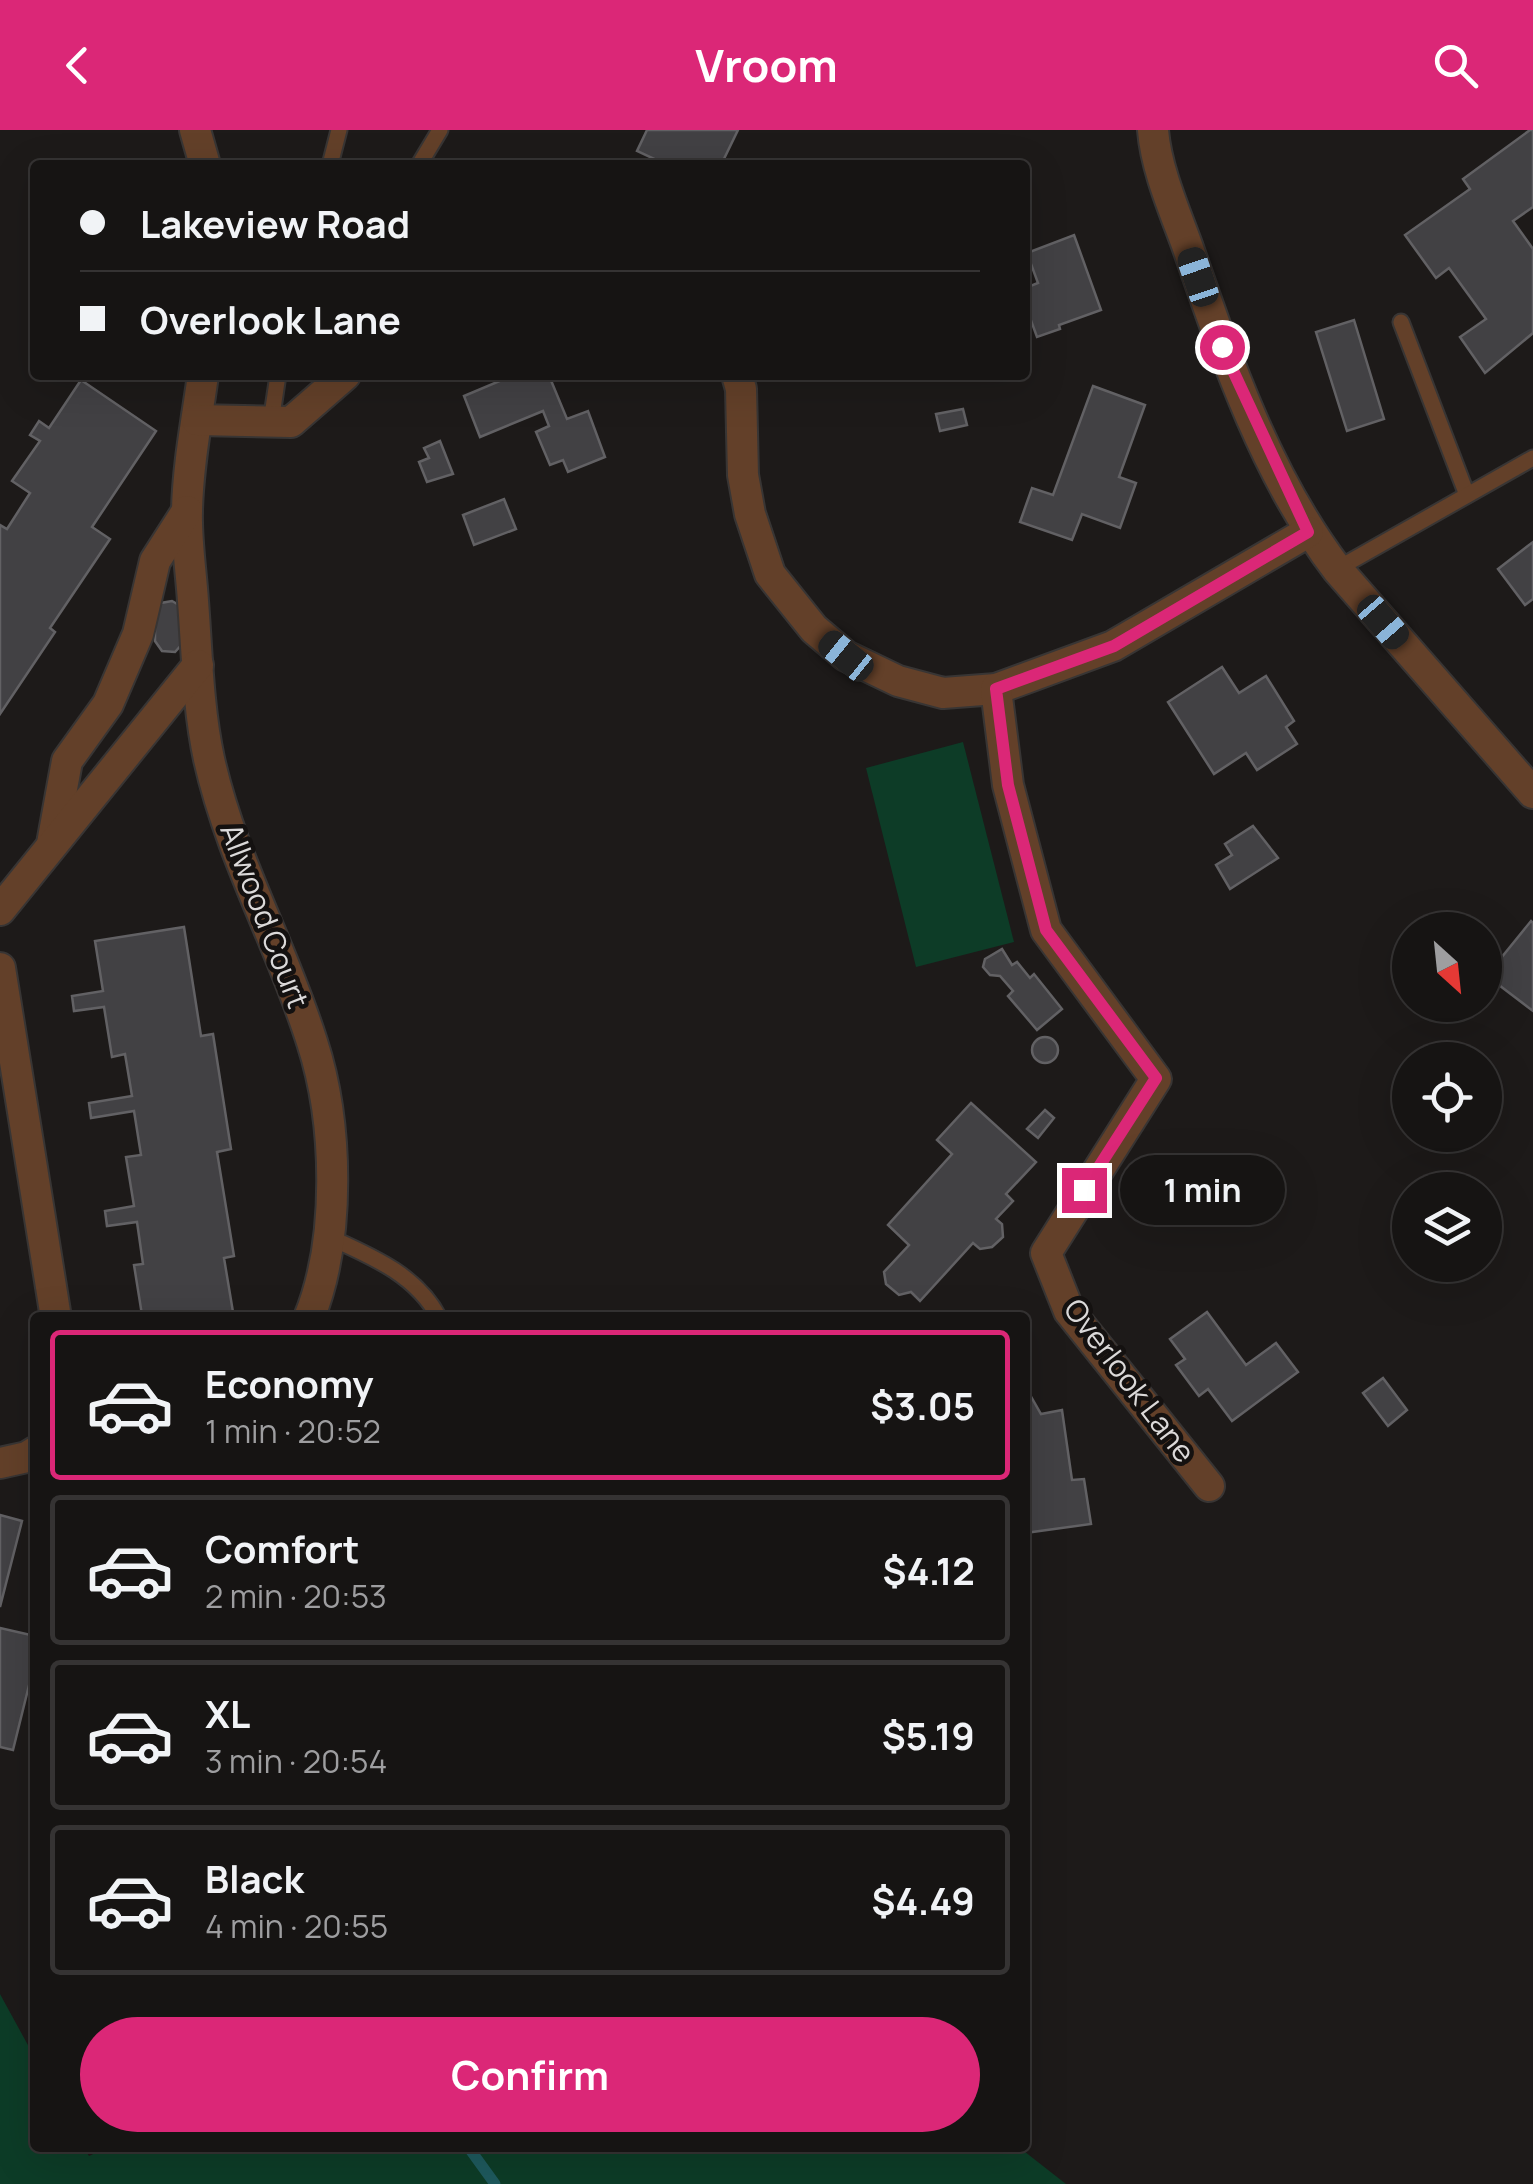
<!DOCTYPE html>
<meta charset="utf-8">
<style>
body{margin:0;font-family:Manrope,sans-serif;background:#1f1d1c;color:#f1f3f6;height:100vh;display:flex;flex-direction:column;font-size:38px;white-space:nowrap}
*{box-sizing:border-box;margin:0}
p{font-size:32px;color:#9e9ea0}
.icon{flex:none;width:55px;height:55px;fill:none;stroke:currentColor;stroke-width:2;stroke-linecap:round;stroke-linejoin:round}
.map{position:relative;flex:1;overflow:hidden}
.side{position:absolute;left:30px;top:1182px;width:1000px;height:840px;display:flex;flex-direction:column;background:#161413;border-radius:10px;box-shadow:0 10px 40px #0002,0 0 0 2px #353333}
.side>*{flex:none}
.banner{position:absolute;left:30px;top:30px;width:1000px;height:220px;border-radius:10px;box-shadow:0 10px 40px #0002,0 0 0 2px #353333;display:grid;align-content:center;height:220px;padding:0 50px;background:#161413}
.needle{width:65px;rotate:153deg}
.fabs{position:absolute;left:1392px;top:782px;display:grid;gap:20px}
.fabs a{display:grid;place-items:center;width:110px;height:110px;border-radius:50%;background:#161413;box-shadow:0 10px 40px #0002,0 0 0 2px #353333;font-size:50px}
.end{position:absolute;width:45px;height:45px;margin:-22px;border:12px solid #db2777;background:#fff;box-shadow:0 0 0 5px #fff}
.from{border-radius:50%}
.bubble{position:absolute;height:70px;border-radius:35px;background:#161413;box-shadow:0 10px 40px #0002,0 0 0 2px #353333;font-size:32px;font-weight:700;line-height:70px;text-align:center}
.car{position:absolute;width:30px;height:60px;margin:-30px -15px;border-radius:12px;box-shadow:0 0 8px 2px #0007;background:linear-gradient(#222 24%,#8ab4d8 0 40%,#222 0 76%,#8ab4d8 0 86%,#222 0)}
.banner b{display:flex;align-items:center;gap:35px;height:95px;font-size:38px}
.banner b+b{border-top:2px solid #353333}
.banner i{width:25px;height:25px;background:#f1f3f6}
ul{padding:18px 0 0;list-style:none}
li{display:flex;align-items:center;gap:30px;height:150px;margin:0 20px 15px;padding:0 30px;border:5px solid #353333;border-radius:10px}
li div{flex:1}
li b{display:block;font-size:38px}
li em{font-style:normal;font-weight:700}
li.active{border-color:#db2777}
li>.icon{width:90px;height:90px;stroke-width:1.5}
.primary-button{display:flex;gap:20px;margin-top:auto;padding:20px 50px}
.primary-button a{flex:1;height:115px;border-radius:60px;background:#db2777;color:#fff;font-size:40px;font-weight:700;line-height:115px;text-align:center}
header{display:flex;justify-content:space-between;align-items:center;height:130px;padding:0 50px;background:#db2777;color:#fff;font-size:45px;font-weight:700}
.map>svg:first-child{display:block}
.green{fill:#0d3c27}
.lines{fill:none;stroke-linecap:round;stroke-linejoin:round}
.stream{stroke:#1e595d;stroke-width:11}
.building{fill:#424144;stroke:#626164;stroke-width:2.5}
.service-casing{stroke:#383534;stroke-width:19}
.minor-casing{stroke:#383534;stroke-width:34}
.service{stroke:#634029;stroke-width:15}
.minor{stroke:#634029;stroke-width:30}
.route{stroke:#db2777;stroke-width:12}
.labels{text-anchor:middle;stroke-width:9;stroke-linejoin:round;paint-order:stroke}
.street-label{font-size:30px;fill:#dbd9d9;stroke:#141110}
</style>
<header><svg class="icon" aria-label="back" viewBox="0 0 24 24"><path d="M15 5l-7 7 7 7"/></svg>Vroom<svg class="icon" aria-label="search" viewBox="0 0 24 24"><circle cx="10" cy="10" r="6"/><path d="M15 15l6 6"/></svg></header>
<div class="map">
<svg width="1533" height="2054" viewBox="0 0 1533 2054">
<rect width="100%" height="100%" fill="#1d1a19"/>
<g class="green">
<polygon points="963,612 1014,812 916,837 866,638"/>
<polygon points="0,1864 35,1928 35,2018 84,2018 89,2026 106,2018 1020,2018 1066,2054 0,2054"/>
</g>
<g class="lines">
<polyline class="stream" points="469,2018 495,2054"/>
</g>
<g class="building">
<polygon points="647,0 738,0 721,35 667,35 637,21"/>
<polygon points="1530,0 1533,0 1533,77 1513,91 1533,119 1533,203 1485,243 1460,207 1486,189 1449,138 1436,148 1405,105 1470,59 1463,49"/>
<polygon points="1074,105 1101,180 1059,195 1060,199 1037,207 1025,174 1025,158 1038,153 1027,123"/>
<polygon points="1354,190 1384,289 1347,301 1316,202"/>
<polygon points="514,245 550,248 567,289 588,281 605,327 568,342 563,330 550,335 536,302 549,296 543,281 480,307 464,266"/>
<polygon points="81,250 156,301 92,397 110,409 50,498 55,502 0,584 0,395 7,399 30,363 12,351 40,311 30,305 39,291 49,298"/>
<polygon points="1093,256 1145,275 1119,347 1136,353 1120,398 1082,384 1072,410 1020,392 1032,358 1053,365"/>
<polygon points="963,279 967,295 940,301 936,284"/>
<polygon points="440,311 453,344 427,352 419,332 429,328 424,318"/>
<polygon points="504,369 516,399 474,415 463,385"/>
<polygon points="1533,412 1533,469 1525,475 1498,439"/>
<polygon points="172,471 179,475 184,512 175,522 162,521 155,511 155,481 161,473"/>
<polygon points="1222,537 1239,563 1266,546 1294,591 1286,597 1297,614 1257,640 1246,623 1214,644 1168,572"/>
<polygon points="1253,696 1278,728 1230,759 1216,735 1232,725 1225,714"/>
<polygon points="1531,791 1533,793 1533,881 1487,846 1492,839 1485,833 1488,818 1501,828"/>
<polygon points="184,797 201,906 213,904 231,1019 217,1022 234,1126 224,1128 234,1188 131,1188 142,1185 134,1135 143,1134 137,1092 107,1096 105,1081 134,1076 126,1027 141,1025 134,981 91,988 89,973 132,966 125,924 112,927 104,877 74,881 72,866 103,861 95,811"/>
<polygon points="1002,819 1012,835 1017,832 1030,848 1034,844 1062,879 1037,900 1008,866 1013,861 1000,846 990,845 983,837 985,829"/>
<circle cx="1045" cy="920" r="13"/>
<polygon points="971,973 1036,1032 1006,1064 1013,1071 996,1089 1002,1094 1003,1107 992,1117 980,1119 973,1113 920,1171 911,1162 899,1165 886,1154 884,1142 909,1115 888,1095 952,1024 937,1010"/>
<polygon points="1045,980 1054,988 1038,1008 1027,999"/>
<polygon points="1207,1182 1246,1235 1276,1213 1298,1242 1232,1291 1208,1259 1199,1266 1176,1235 1185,1229 1170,1209"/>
<polygon points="1383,1248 1407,1280 1388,1296 1363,1263"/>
<polygon points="1025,1256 1041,1284 1062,1280 1072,1350 1084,1349 1091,1394 1025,1403"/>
<polygon points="0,1385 22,1391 0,1477"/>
<polygon points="0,1498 35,1506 35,1531 13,1620 0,1617"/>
</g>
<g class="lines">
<g class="service-casing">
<g id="service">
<polyline points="330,35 339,0"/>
<polyline points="419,35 440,0"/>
<polyline points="1401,192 1467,365"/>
<polyline points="271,292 278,245"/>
<polyline points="1337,439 1533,328"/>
<path d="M 329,1107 C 371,1126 417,1145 439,1188"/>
</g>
</g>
<g class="minor-casing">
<g id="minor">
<polyline points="195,0 205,35"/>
<path d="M 1153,0 C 1156,39 1175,82 1188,118 C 1226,228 1266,346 1337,439 L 1533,663"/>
<path d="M 203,245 C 197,289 188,335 187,380 C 186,410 191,441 193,471 C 197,523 198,578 209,629 C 231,728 282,816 312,912 C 338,992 341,1109 309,1188"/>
<polyline points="737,245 741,259 743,345 750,384 770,444 814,499 846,526 898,551 943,563 996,559 1113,516 1308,402"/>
<polyline points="197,290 291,292 345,245"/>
<polyline points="996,559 1008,655 1046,800 1156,949 1046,1123 1069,1181 1209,1356"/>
<polyline points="52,714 67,631 108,574 138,504 155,431 187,381"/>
<polyline points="0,780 198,535"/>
<polyline points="0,838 56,1188"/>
<polyline points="0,1333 27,1327 35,1322"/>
</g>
</g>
<use href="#service" class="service"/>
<use href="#minor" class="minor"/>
</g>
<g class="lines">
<polyline class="route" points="1084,1060 1156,948 1046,800 1008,655 996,559 1114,516 1308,402 1222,217"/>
</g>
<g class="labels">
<g class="street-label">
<text transform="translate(264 786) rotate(69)" y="10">Allwood Court</text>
<text transform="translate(1129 1251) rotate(53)" y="10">Overlook Lane</text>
</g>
</g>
</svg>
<div class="fabs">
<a><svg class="needle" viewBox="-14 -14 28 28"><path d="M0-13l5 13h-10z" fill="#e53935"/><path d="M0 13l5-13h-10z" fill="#9e9ea0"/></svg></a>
<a><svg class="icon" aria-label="locate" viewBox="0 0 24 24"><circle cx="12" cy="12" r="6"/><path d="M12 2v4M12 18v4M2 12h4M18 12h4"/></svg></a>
<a><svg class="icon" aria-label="layers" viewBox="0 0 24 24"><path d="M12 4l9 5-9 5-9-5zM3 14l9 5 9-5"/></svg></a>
</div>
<i class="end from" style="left:1222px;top:217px"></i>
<i class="end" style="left:1084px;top:1060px"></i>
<div class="bubble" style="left:1120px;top:1025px;width:165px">1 min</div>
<i class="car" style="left:1198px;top:147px;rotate:341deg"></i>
<i class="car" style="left:1383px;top:492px;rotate:139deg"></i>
<i class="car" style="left:846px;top:526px;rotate:309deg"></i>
<div class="banner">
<b><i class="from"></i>Lakeview Road</b>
<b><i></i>Overlook Lane</b>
</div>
<section class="side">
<ul>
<li class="active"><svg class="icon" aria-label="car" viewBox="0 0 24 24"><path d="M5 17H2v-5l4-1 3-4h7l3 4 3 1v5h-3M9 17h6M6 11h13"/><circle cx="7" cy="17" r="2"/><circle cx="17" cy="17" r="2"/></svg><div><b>Economy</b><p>1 min · 20:52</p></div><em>$3.05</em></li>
<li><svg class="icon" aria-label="car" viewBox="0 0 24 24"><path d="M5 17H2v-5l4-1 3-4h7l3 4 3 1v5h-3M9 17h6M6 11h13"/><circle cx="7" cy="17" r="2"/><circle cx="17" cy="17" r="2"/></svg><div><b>Comfort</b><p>2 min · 20:53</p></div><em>$4.12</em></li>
<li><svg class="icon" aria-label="car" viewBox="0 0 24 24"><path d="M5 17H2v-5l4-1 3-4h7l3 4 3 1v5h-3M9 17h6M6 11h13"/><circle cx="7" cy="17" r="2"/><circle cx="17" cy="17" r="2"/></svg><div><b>XL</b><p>3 min · 20:54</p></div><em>$5.19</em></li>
<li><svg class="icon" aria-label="car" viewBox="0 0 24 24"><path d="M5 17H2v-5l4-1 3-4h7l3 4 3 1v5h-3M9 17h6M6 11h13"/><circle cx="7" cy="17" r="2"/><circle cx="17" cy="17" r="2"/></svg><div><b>Black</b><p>4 min · 20:55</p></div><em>$4.49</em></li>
</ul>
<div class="primary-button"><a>Confirm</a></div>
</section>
</div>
